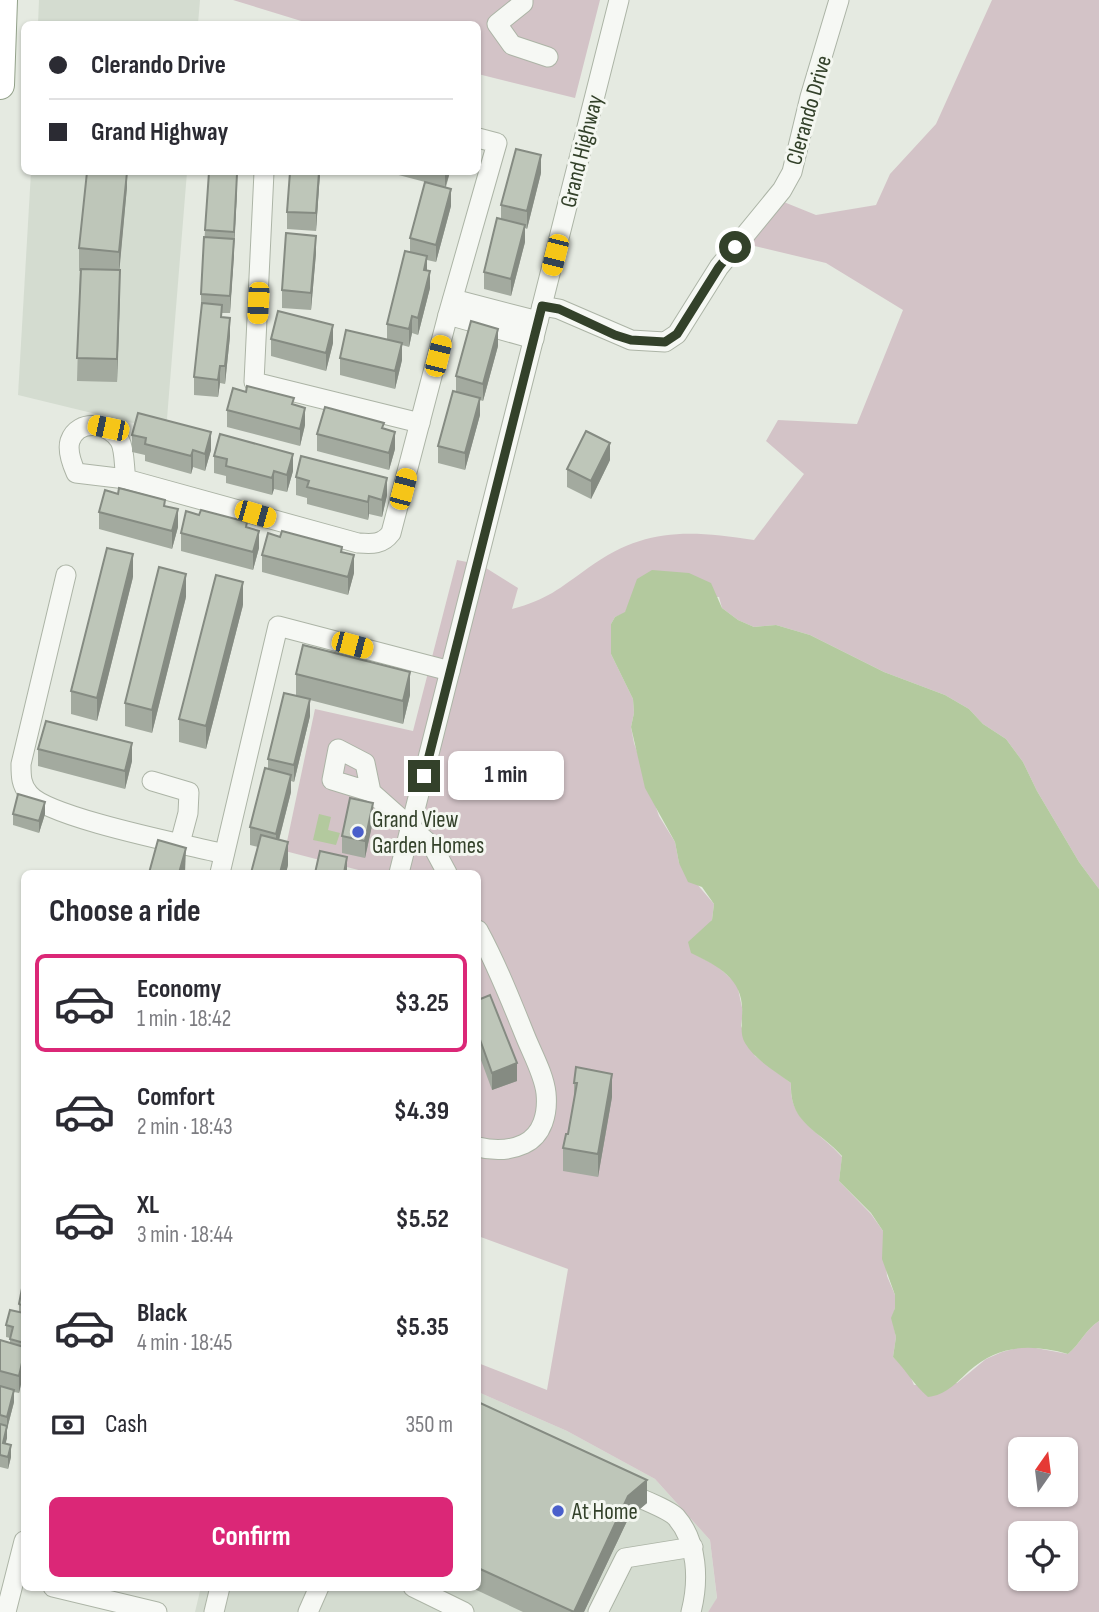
<!DOCTYPE html>
<meta charset="utf-8">
<style>
body{margin:0;font-family:"Sofia Sans Condensed",sans-serif;background:#f2f2f3;color:#2b2b33;height:100vh;display:flex;flex-direction:column;font-size:26px;white-space:nowrap}
*{box-sizing:border-box;margin:0}
p{font-size:23px;color:#7c7c81}
.icon{flex:none;width:38px;height:38px;fill:none;stroke:currentColor;stroke-width:2;stroke-linecap:round;stroke-linejoin:round}
.map{position:relative;flex:1;overflow:hidden}
.drawer{position:absolute;left:21px;top:870px;width:460px;height:721px;display:flex;flex-direction:column;background:#fff;border-radius:10px;box-shadow:0 2px 5px #0004}
.drawer>*{flex:none}
.banner{position:absolute;left:21px;top:21px;width:460px;height:154px;border-radius:10px;box-shadow:0 2px 5px #0004;display:grid;align-content:center;height:154px;padding:0 28px;background:#fff}
.needle{width:46px;rotate:14deg}
.buttons{position:absolute;left:1008px;top:1437px;display:grid;gap:14px}
.buttons a{display:grid;place-items:center;width:70px;height:70px;border-radius:10px;background:#fff;box-shadow:0 2px 5px #0004;font-size:35px}
.end{position:absolute;width:32px;height:32px;margin:-16px;border:9px solid #33412a;background:#fff;box-shadow:0 0 0 4px #fff}
.from{border-radius:50%}
.bubble{position:absolute;height:49px;border-radius:10px;background:#fff;box-shadow:0 2px 5px #0004;font-size:23px;font-weight:700;line-height:49px;text-align:center}
.car{position:absolute;width:21px;height:42px;margin:-21px -10px;border-radius:9px;box-shadow:0 0 5px 2px #0007;background:linear-gradient(#f5c518 24%,#345 0 40%,#f5c518 0 76%,#345 0 86%,#f5c518 0)}
.banner b{display:flex;align-items:center;gap:24px;height:66px;font-size:26px}
.banner b+b{border-top:2px solid #e1e1e2}
.banner i{width:18px;height:18px;background:#2b2b33}
ul{padding:0;list-style:none}
li{display:flex;align-items:center;gap:21px;height:98px;margin:0 14px 10px;padding:0 14px;border:4px solid transparent;border-radius:10px}
li div{flex:1}
li b{display:block;font-size:26px}
li em{font-style:normal;font-weight:700}
li.on{border-color:#db2777}
li>.icon{width:63px;height:63px;stroke-width:1.5}
h2{padding:0 28px;font-size:32px;line-height:84px}
.pay{display:flex;align-items:center;gap:18px;height:77px;padding:0 28px;font-size:26px}
.pay p{margin-inline-start:auto}
.button{display:flex;gap:14px;margin-top:auto;padding:14px 28px}
.button a{flex:1;height:80px;border-radius:10px;background:#db2777;color:#fff;font-size:28px;font-weight:700;line-height:80px;text-align:center}
.map>svg:first-child{display:block}
.built{fill:#d4dcd0}
.green{fill:#d3c3c7;fill-rule:evenodd}
.water{fill:#b3c99e}
.lines{fill:none;stroke-linecap:round;stroke-linejoin:round}
.minor-casing{stroke:#acb4a6;stroke-width:21}
.highway-casing{stroke:#92a089;stroke-width:30}
.minor{stroke:#f6f8f4;stroke-width:19}
.highway{stroke:#fff;stroke-width:28}
.wall{fill:#a3aa9f}
.shaded-wall{fill:#858b82}
.building{fill:#bec6b9;stroke:#858b82;stroke-width:2}
.route{stroke:#33412a;stroke-width:9}
.poi-dot{fill:#4a5fcb;stroke:#f4f7f1;stroke-width:2.5}
.labels{text-anchor:middle;stroke-width:6;stroke-linejoin:round;paint-order:stroke}
.street-label{font-size:23px;fill:#33412a;stroke:#f4f7f1}
.poi-label{font-size:23px;fill:#33412a;stroke:#f4f7f1;text-anchor:start}
</style>
<div class="map">
<svg width="1099" height="1612" viewBox="0 0 1099 1612">
<rect width="100%" height="100%" fill="#e5eae1"/>
<g class="built">
<polygon points="39,0 200,0 198,24 38,24"/>
<polygon points="31,172 187,172 166,431 18,395"/>
<polygon points="478,1392 567,1431 655,1479 710,1540 717,1599 708,1612 224,1612 230,1587 478,1587"/>
<polygon points="201,1587 215,1587 209,1612 195,1612"/>
</g>
<g class="green">
<polygon points="233,0 600,0 575,98 478,74 478,24 311,24"/>
<path d="M 992,0 L 1099,0 L 1099,889 L 1079,862 L 1037,791 L 1023,762 L 1006,739 L 983,724 L 969,709 L 945,695 L 884,672 L 810,635 L 776,625 L 754,627 L 738,620 L 722,608 L 719,597 L 631,598 L 625,613 L 615,617 L 611,624 L 611,654 L 633,699 L 634,713 L 631,727 L 634,743 L 659,816 L 675,842 L 679,863 L 714,904 L 712,920 L 691,952 L 717,966 L 737,984 L 743,1012 L 741,1026 L 755,1056 L 791,1083 C 788,1121 821,1132 842,1157 L 839,1181 L 871,1214 L 883,1231 L 887,1276 L 895,1295 L 895,1308 L 892,1318 L 896,1337 L 893,1357 L 908,1371 L 914,1385 L 957,1383 L 986,1359 L 1002,1352 L 1025,1346 L 1068,1354 C 1081,1343 1085,1330 1099,1321 L 1099,1612 L 708,1612 L 717,1598 L 710,1540 L 655,1479 L 567,1431 L 478,1392 L 478,1363 L 547,1390 L 568,1269 L 478,1236 L 478,873 L 407,873 L 486,568 L 518,588 L 512,609 C 547,600 560,588 588,568 C 644,527 689,530 754,540 L 804,474 L 766,441 L 778,420 L 857,424 L 903,310 L 826,263 L 746,244 L 769,196 L 816,215 L 876,205 L 890,174 L 936,124 ZM 1020,1449 L 1066,1449 L 1066,1494 L 1020,1494 ZM 1020,1533 L 1066,1533 L 1066,1578 L 1020,1578 Z"/>
<polygon points="457,560 472,563 392,873 370,873 285,851 315,709 413,731"/>
</g>
<g class="water">
<path d="M 652,570 L 689,573 L 711,583 L 722,608 L 738,620 L 754,627 L 776,625 L 810,635 L 884,672 L 945,695 L 969,709 L 983,724 L 1006,739 L 1023,762 L 1037,791 L 1079,862 L 1099,889 L 1099,1321 C 1085,1330 1081,1343 1068,1354 C 1031,1344 999,1344 969,1371 C 956,1383 946,1395 928,1397 C 914,1385 906,1370 893,1357 L 896,1337 L 891,1318 L 895,1308 L 895,1295 L 882,1259 L 883,1231 L 871,1213 L 839,1181 L 842,1156 C 819,1130 789,1124 791,1083 C 775,1071 755,1060 745,1043 C 740,1035 742,1025 742,1016 C 745,980 720,967 691,953 L 688,942 L 712,920 L 714,904 L 702,887 L 688,882 L 679,863 L 675,842 L 645,788 L 631,727 L 634,713 L 633,699 L 611,654 L 611,624 L 615,617 L 625,612 L 637,579 Z"/>
<polygon points="319,814 331,817 328,830 340,833 336,845 313,840"/>
</g>
<g class="lines">
<g class="minor-casing">
<g id="minor">
<polyline points="523,0 523,3 497,24 512,45 548,57"/>
<polyline points="264,172 254,382 420,423"/>
<polyline points="453,299 538,321"/>
<polyline points="542,306 559,309 631,340 665,342 677,334 719,267 782,190 792,172 810,97 839,0"/>
<polyline points="448,315 534,339"/>
<path d="M 126,479 C 124,469 125,450 120,441 C 110,423 78,418 70,441 C 67,451 72,464 76,473 L 126,479 L 358,543 C 372,544 382,545 391,533 L 448,315 L 497,143 L 478,138"/>
<path d="M 66,575 L 21,764 C 21,776 21,785 29,794 C 49,818 188,845 224,854"/>
<polyline points="152,781 189,792 188,813 180,843"/>
<polyline points="371,792 365,763 338,749 332,780 371,792 433,847 447,873"/>
<polyline points="220,873 278,626 450,671"/>
<polyline points="399,873 619,0"/>
<path d="M 478,930 C 497,965 511,1001 526,1038 C 533,1055 544,1075 546,1093 C 548,1113 543,1135 524,1144 C 509,1151 494,1151 478,1147"/>
<path d="M 626,1492 C 638,1498 667,1508 676,1517 C 698,1542 699,1581 691,1612"/>
<polyline points="53,1587 157,1612"/>
<polyline points="413,1587 464,1612"/>
<polyline points="6,1612 24,1541"/>
<polyline points="214,1612 220,1587"/>
<polyline points="308,1612 319,1587"/>
<polyline points="598,1612 625,1558 693,1547"/>
</g>
</g>
<g class="highway-casing">
<polyline id="highway" points="0,85 3,0"/>
</g>
<use href="#minor" class="minor"/>
<use href="#highway" class="highway"/>
</g>
<g class="wall">
<polygon points="127,172 127,187 119,270 120,293 117,382 77,381 80,271 79,271 79,248"/>
<polygon points="210,172 237,172 237,191 230,313 222,313 222,318 230,336 225,384 220,383 218,397 194,395 194,377 201,311 201,294 205,230"/>
<polygon points="320,172 316,231 287,229 287,212"/>
<polygon points="391,172 450,172 446,187 451,206 436,262 427,260 427,270 430,288 418,335 412,333 409,347 402,345 402,360 395,389 340,375 340,358 387,339 387,324 410,252 410,238 425,182 391,173"/>
<polygon points="541,173 527,229 525,228 525,242 511,296 484,289 484,272 501,219 501,205"/>
<polygon points="316,253 311,310 282,308 282,290"/>
<polygon points="271,339 333,343 326,371 271,356"/>
<polygon points="498,346 483,401 480,400 480,415 465,470 438,463 438,446 456,391 456,376"/>
<polygon points="246,392 294,405 305,425 300,446 227,427 227,410"/>
<polygon points="384,429 395,449 389,470 317,451 317,434"/>
<polygon points="132,435 211,450 205,471 193,467 191,474 145,461 145,455 132,452"/>
<polygon points="214,456 293,471 287,492 274,489 272,495 226,483 226,476 214,473"/>
<polygon points="610,460 591,499 567,487 567,469"/>
<polygon points="296,477 387,495 382,517 369,514 368,520 307,504 307,498 296,495"/>
<polygon points="118,494 165,506 178,527 172,549 99,529 99,512"/>
<polygon points="181,533 259,548 253,570 181,551"/>
<polygon points="342,552 354,573 348,595 262,572 262,555"/>
<polygon points="133,577 97,721 71,714 71,691"/>
<polygon points="186,597 152,733 125,726 125,703"/>
<polygon points="243,605 206,749 179,742 179,719"/>
<polygon points="296,674 410,695 403,724 310,700 310,716 294,782 291,781 291,792 279,840 288,865 286,873 251,873 258,847 250,845 250,827 268,769 268,759 296,696"/>
<polygon points="38,749 132,761 125,789 38,766"/>
<polygon points="13,814 45,814 39,833 13,825"/>
<polygon points="373,821 365,858 342,853 342,836"/>
<polygon points="478,1000 517,1081 492,1090 478,1052"/>
<polygon points="574,1083 612,1097 598,1177 563,1171 563,1148 568,1134 574,1103"/>
<polygon points="24,1278 24,1371 19,1393 14,1392 14,1402 7,1429 7,1438 5,1443 11,1457 8,1469 0,1467 0,1340 10,1343 10,1338 6,1337 6,1325 19,1312 19,1304"/>
<polygon points="478,1402 647,1503 628,1519 584,1612 523,1612 470,1587 478,1587"/>
</g>
<g class="shaded-wall">
<polygon points="541,155 541,173 527,229 527,211"/>
<polygon points="127,172 127,187 119,275 119,252"/>
<polygon points="319,172 320,172 316,231 316,213"/>
<polygon points="445,172 450,172 445,188"/>
<polygon points="237,174 237,191 234,249 234,232"/>
<polygon points="451,189 451,206 436,262 436,245"/>
<polygon points="525,225 525,242 511,296 511,279"/>
<polygon points="316,236 316,253 311,310 311,293"/>
<polygon points="234,239 234,256 230,313 230,296"/>
<polygon points="427,256 427,273 424,270"/>
<polygon points="120,270 120,293 117,382 117,359"/>
<polygon points="430,271 430,288 418,335 418,318"/>
<polygon points="412,316 412,333 409,347 409,329"/>
<polygon points="230,318 230,336 225,384 225,366"/>
<polygon points="333,325 333,343 326,371 326,353"/>
<polygon points="498,329 498,346 483,401 483,384"/>
<polygon points="402,343 402,360 395,389 395,371"/>
<polygon points="220,366 220,383 218,397 218,380"/>
<polygon points="480,398 480,415 465,470 465,453"/>
<polygon points="305,408 305,425 300,446 300,429"/>
<polygon points="211,432 211,450 205,471 205,454"/>
<polygon points="395,432 395,449 389,470 389,453"/>
<polygon points="610,443 610,460 591,499 591,481"/>
<polygon points="193,450 193,467 191,474 191,456"/>
<polygon points="293,454 293,471 287,492 287,475"/>
<polygon points="274,471 274,489 272,495 272,478"/>
<polygon points="387,478 387,495 382,517 382,500"/>
<polygon points="369,496 369,514 368,520 368,502"/>
<polygon points="178,509 178,527 172,549 172,531"/>
<polygon points="259,531 259,548 253,570 253,552"/>
<polygon points="133,554 133,577 97,721 97,698"/>
<polygon points="354,555 354,573 348,595 348,577"/>
<polygon points="186,574 186,597 152,733 152,710"/>
<polygon points="243,582 243,605 206,749 206,726"/>
<polygon points="410,672 410,695 403,724 403,701"/>
<polygon points="310,699 310,716 294,782 294,765"/>
<polygon points="132,743 132,761 125,789 125,771"/>
<polygon points="291,775 291,792 276,851 276,834"/>
<polygon points="45,802 45,814 39,833 39,821"/>
<polygon points="373,803 373,821 365,858 365,841"/>
<polygon points="288,842 288,865 286,873 280,873"/>
<polygon points="186,848 185,873 179,873"/>
<polygon points="347,857 347,873 344,873"/>
<polygon points="517,1063 517,1081 492,1090 492,1073"/>
<polygon points="612,1074 612,1097 598,1177 598,1154"/>
<polygon points="24,1354 24,1371 19,1393 19,1376"/>
<polygon points="14,1390 14,1402 7,1429 7,1417"/>
<polygon points="7,1426 7,1438 3,1454 3,1443"/>
<polygon points="11,1445 11,1457 8,1469 8,1457"/>
<polygon points="647,1480 647,1503 628,1519 584,1612 574,1612 628,1496"/>
</g>
<g class="building">
<polygon points="218,22 240,24 218,24"/>
<polygon points="516,149 541,155 527,211 501,205"/>
<polygon points="87,172 127,172 119,252 79,248"/>
<polygon points="209,172 237,174 234,232 205,230"/>
<polygon points="290,172 319,172 316,213 287,212"/>
<polygon points="425,182 451,189 436,245 410,238"/>
<polygon points="497,218 525,225 511,279 484,272"/>
<polygon points="286,233 316,236 311,293 282,290"/>
<polygon points="204,237 234,239 230,296 201,294"/>
<polygon points="405,251 427,256 424,270 430,271 418,318 412,316 409,329 387,324"/>
<polygon points="81,269 120,270 117,359 77,358"/>
<polygon points="202,303 222,305 221,317 230,318 225,366 220,366 218,380 194,377"/>
<polygon points="278,311 333,325 326,353 271,339"/>
<polygon points="471,321 498,329 483,384 456,376"/>
<polygon points="346,330 402,343 395,371 340,358"/>
<polygon points="247,386 294,398 292,404 305,408 300,429 227,410 233,388 246,392"/>
<polygon points="453,391 480,398 465,453 438,446"/>
<polygon points="325,407 384,423 382,428 395,432 389,453 317,434"/>
<polygon points="138,413 211,432 205,454 193,450 191,456 145,444 146,438 132,435"/>
<polygon points="586,431 610,443 591,481 567,469"/>
<polygon points="220,434 293,454 287,475 274,471 272,478 226,466 227,459 214,456"/>
<polygon points="301,456 387,478 382,500 369,496 368,502 307,487 309,481 296,477"/>
<polygon points="119,488 165,500 164,506 178,509 172,531 99,512 105,490 118,494"/>
<polygon points="201,510 247,522 246,527 259,531 253,552 181,533 186,511 199,515"/>
<polygon points="282,531 342,547 341,552 354,555 348,577 262,555 268,533 280,537"/>
<polygon points="107,548 133,554 97,698 71,691"/>
<polygon points="159,567 186,574 152,710 125,703"/>
<polygon points="216,575 243,582 206,726 179,719"/>
<polygon points="303,645 410,672 403,701 296,674"/>
<polygon points="284,693 310,699 294,765 268,759"/>
<polygon points="46,721 132,743 125,771 38,749"/>
<polygon points="265,768 291,775 276,834 250,827"/>
<polygon points="18,794 45,802 39,821 13,814"/>
<polygon points="350,798 373,803 365,841 342,836"/>
<polygon points="261,835 288,842 280,873 251,873"/>
<polygon points="158,840 186,848 179,873 149,873"/>
<polygon points="320,851 347,857 344,873 315,873"/>
<polygon points="490,995 517,1063 492,1073 478,1034 478,1000"/>
<polygon points="576,1067 612,1074 598,1154 563,1148 566,1134 568,1134 577,1083 574,1083"/>
<polygon points="24,1278 24,1306 19,1304"/>
<polygon points="10,1310 24,1313 24,1343 10,1339 13,1327 6,1325"/>
<polygon points="0,1340 24,1347 24,1354 19,1376 0,1371"/>
<polygon points="0,1386 14,1390 7,1417 0,1415"/>
<polygon points="478,1402 647,1480 628,1496 574,1612 478,1568"/>
<polygon points="0,1424 7,1426 3,1443 11,1445 8,1457 0,1455"/>
</g>
<g class="lines">
<polyline class="route" points="424,776 542,306 559,309 615,335 631,340 665,342 677,334 719,267 735,247"/>
</g>
<g class="poi-dot">
<circle cx="358" cy="832" r="7"/>
<circle cx="558" cy="1511" r="7"/>
</g>
<g class="labels">
<g class="street-label">
<text transform="translate(808 110) rotate(-74)" y="8">Clerando Drive</text>
<text transform="translate(581 151) rotate(-76)" y="8">Grand Highway</text>
</g>
<g class="poi-label">
<text x="372" y="827">Grand View<tspan x="372" dy="26">Garden Homes</tspan></text>
<text x="572" y="1519">At Home</text>
</g>
</g>
</svg>
<div class="buttons">
<a><svg class="needle" viewBox="-14 -14 28 28"><path d="M0-13l5 13h-10z" fill="#e53935"/><path d="M0 13l5-13h-10z" fill="#7c7c81"/></svg></a>
<a><svg class="icon" aria-label="locate" viewBox="0 0 24 24"><circle cx="12" cy="12" r="6"/><path d="M12 2v4M12 18v4M2 12h4M18 12h4"/></svg></a>
</div>
<i class="end from" style="left:735px;top:247px"></i>
<i class="end" style="left:424px;top:776px"></i>
<div class="bubble" style="left:448px;top:751px;width:116px">1 min</div>
<i class="car" style="left:555px;top:255px;rotate:194deg"></i>
<i class="car" style="left:258px;top:303px;rotate:183deg"></i>
<i class="car" style="left:438px;top:356px;rotate:14deg"></i>
<i class="car" style="left:108px;top:428px;rotate:282deg"></i>
<i class="car" style="left:403px;top:489px;rotate:15deg"></i>
<i class="car" style="left:255px;top:514px;rotate:106deg"></i>
<i class="car" style="left:352px;top:645px;rotate:105deg"></i>
<div class="banner">
<b><i class="from"></i>Clerando Drive</b>
<b><i></i>Grand Highway</b>
</div>
<section class="drawer">
<h2>Choose a ride</h2>
<ul>
<li class="on"><svg class="icon" aria-label="car" viewBox="0 0 24 24"><path d="M5 17H2v-5l4-1 3-4h7l3 4 3 1v5h-3M9 17h6M6 11h13"/><circle cx="7" cy="17" r="2"/><circle cx="17" cy="17" r="2"/></svg><div><b>Economy</b><p>1 min · 18:42</p></div><em>$3.25</em></li>
<li><svg class="icon" aria-label="car" viewBox="0 0 24 24"><path d="M5 17H2v-5l4-1 3-4h7l3 4 3 1v5h-3M9 17h6M6 11h13"/><circle cx="7" cy="17" r="2"/><circle cx="17" cy="17" r="2"/></svg><div><b>Comfort</b><p>2 min · 18:43</p></div><em>$4.39</em></li>
<li><svg class="icon" aria-label="car" viewBox="0 0 24 24"><path d="M5 17H2v-5l4-1 3-4h7l3 4 3 1v5h-3M9 17h6M6 11h13"/><circle cx="7" cy="17" r="2"/><circle cx="17" cy="17" r="2"/></svg><div><b>XL</b><p>3 min · 18:44</p></div><em>$5.52</em></li>
<li><svg class="icon" aria-label="car" viewBox="0 0 24 24"><path d="M5 17H2v-5l4-1 3-4h7l3 4 3 1v5h-3M9 17h6M6 11h13"/><circle cx="7" cy="17" r="2"/><circle cx="17" cy="17" r="2"/></svg><div><b>Black</b><p>4 min · 18:45</p></div><em>$5.35</em></li>
</ul>
<div class="pay"><svg class="icon" aria-label="cash" viewBox="0 0 24 24"><path d="M3 7h18v10H3z"/><circle cx="12" cy="12" r="2"/></svg>Cash<p>350 m</p></div>
<div class="button"><a>Confirm</a></div>
</section>
</div>
